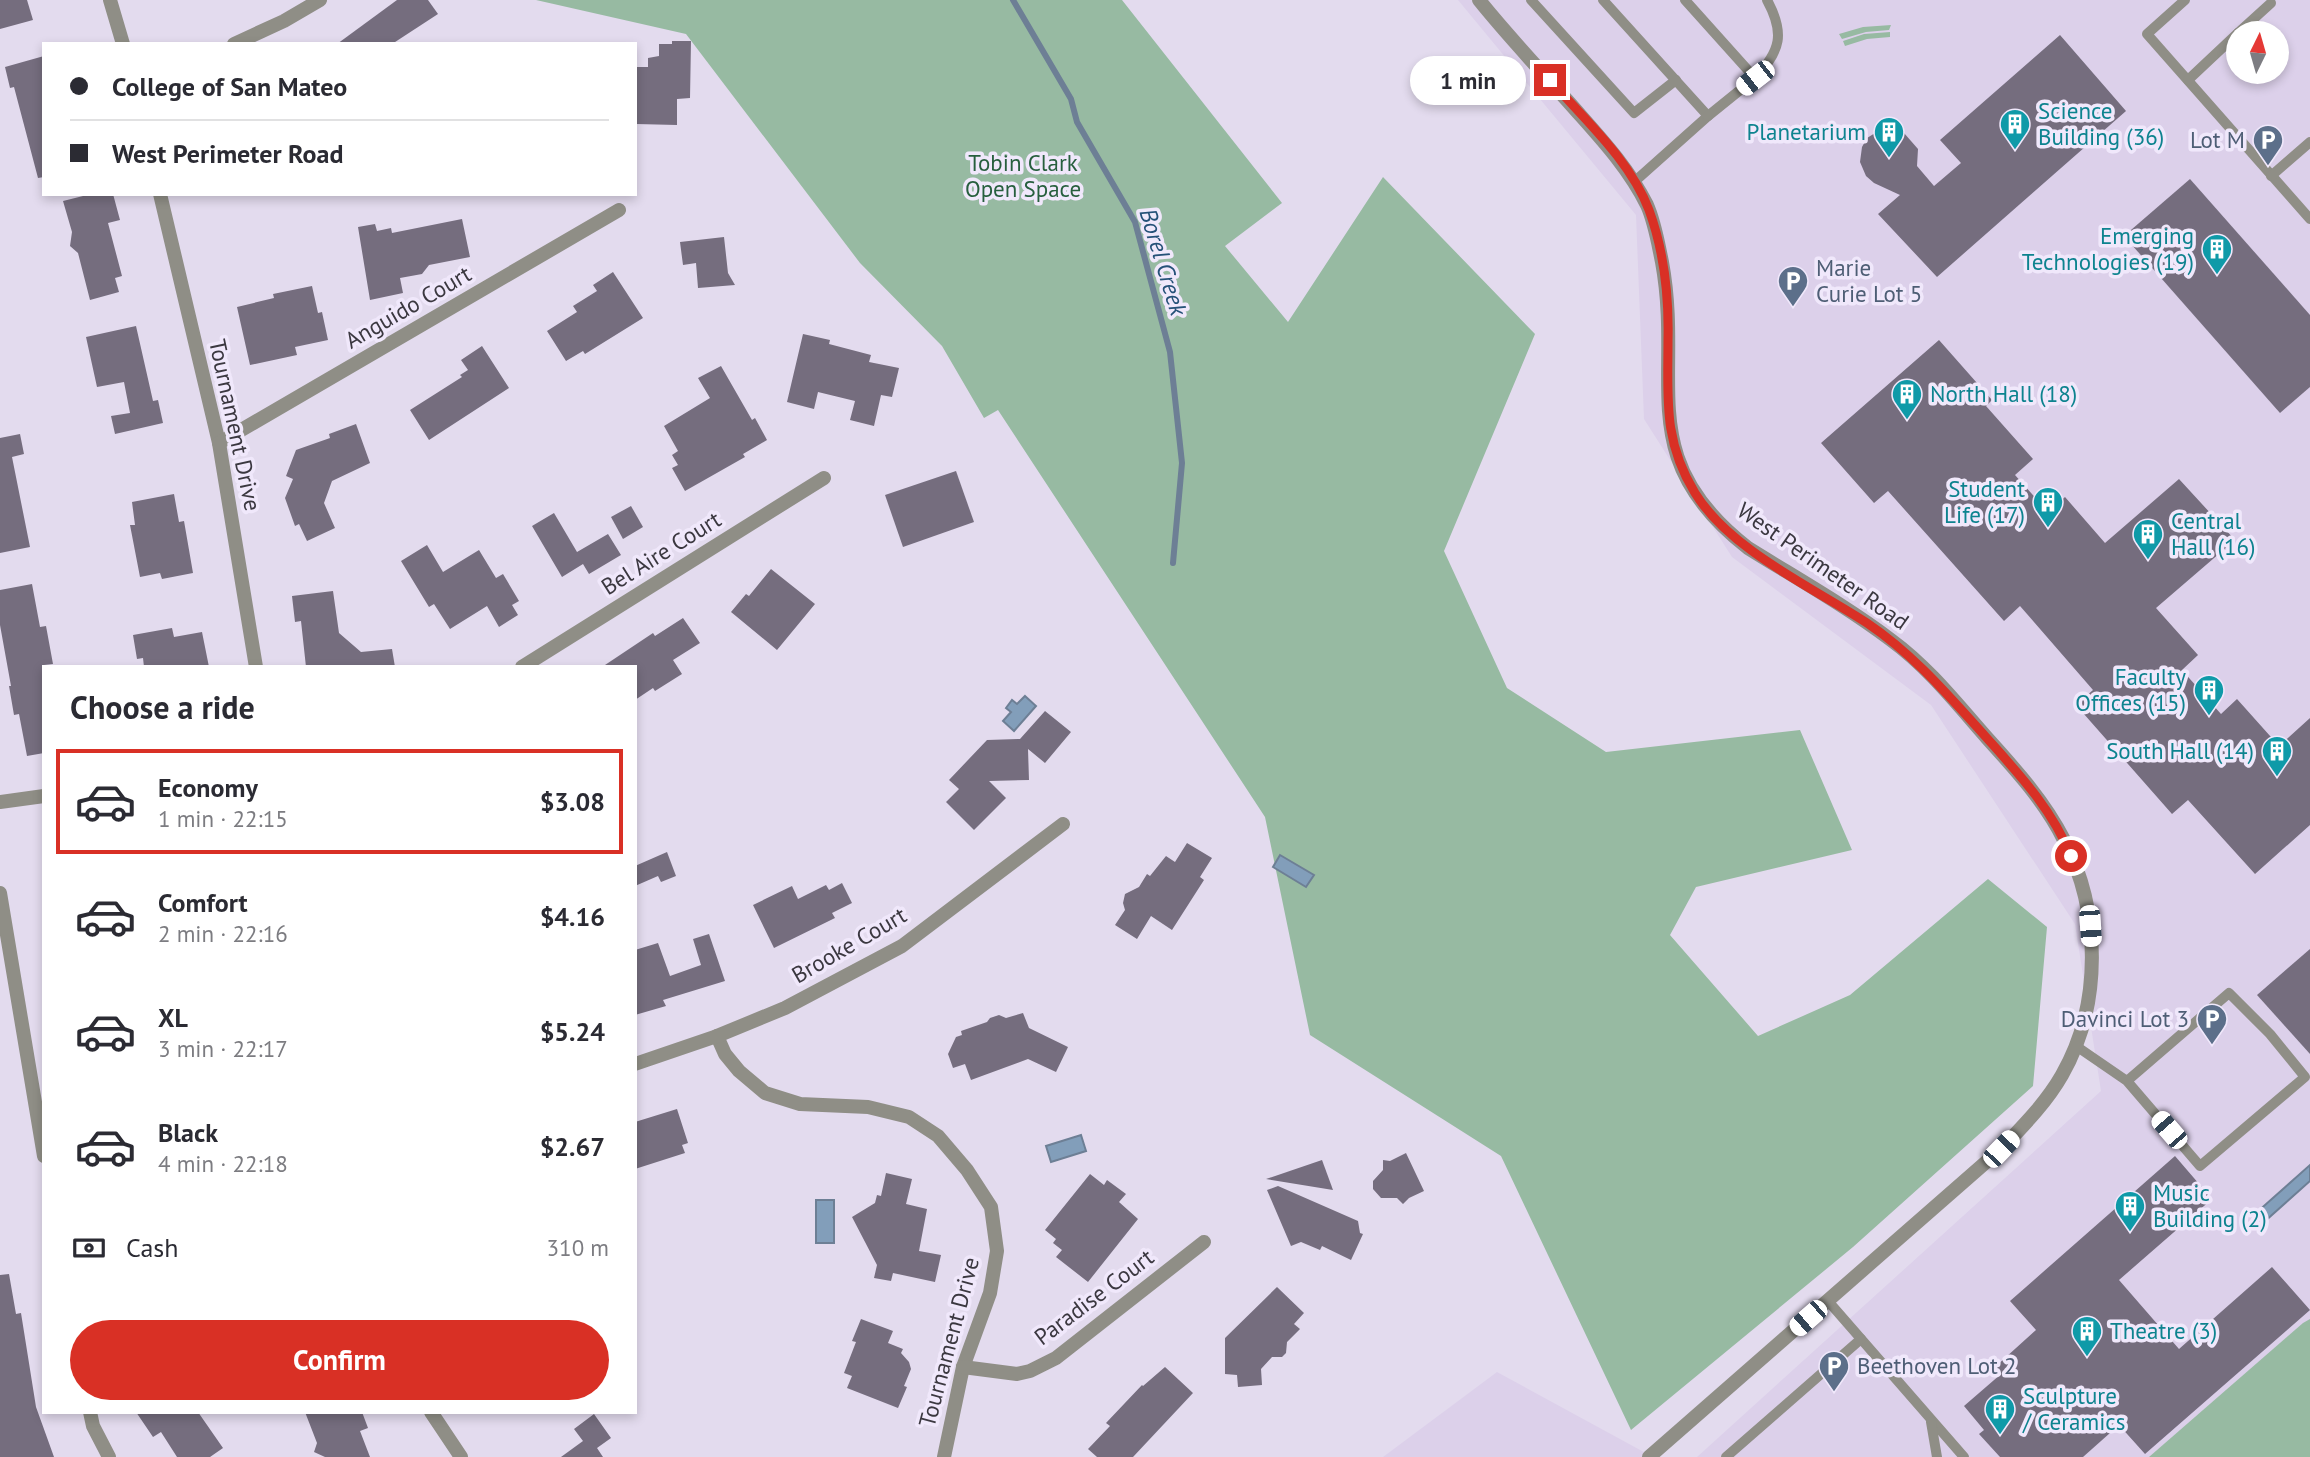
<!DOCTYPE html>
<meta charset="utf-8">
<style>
body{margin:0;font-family:"PT Sans",sans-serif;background:#f7f7f7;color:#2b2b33;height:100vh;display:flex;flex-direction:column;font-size:26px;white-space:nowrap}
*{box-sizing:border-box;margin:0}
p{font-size:23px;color:#7c7c81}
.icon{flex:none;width:38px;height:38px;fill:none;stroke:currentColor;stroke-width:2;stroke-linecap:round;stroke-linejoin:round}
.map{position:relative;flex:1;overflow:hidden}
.details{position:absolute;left:42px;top:665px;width:595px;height:749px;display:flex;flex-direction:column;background:#fff;border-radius:0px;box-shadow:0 4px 10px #0003}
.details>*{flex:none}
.banner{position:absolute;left:42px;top:42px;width:595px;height:154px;border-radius:0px;box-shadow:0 4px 10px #0003;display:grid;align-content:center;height:154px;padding:0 28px;background:#fff}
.needle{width:46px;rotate:5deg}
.buttons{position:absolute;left:2226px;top:21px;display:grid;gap:14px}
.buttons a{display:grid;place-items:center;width:63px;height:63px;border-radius:50%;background:#fff;box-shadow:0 4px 10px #0003;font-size:35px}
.end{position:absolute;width:32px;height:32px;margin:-16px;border:9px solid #d93025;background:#fff;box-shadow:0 0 0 4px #fff}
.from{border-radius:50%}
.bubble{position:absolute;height:49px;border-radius:24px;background:#fff;box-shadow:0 4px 10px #0003;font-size:23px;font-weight:600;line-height:49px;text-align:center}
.car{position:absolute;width:21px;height:42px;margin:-21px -10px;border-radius:9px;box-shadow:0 0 5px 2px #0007;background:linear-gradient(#fff 24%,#345 0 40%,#fff 0 76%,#345 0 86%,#fff 0)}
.banner b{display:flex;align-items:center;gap:24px;height:66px;font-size:26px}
.banner b+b{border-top:2px solid #e1e1e2}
.banner i{width:18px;height:18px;background:#2b2b33}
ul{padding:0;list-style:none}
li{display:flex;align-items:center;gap:21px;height:105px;margin:0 14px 10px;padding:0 14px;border:4px solid transparent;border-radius:0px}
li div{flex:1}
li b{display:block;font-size:26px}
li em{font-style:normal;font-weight:600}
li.selected{border-color:#d93025}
li>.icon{width:63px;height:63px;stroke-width:1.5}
h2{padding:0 28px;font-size:32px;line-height:84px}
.pay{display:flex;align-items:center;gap:18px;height:77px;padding:0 28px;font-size:26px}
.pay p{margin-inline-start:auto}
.action{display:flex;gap:14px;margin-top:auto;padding:14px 28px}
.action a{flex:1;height:80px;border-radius:42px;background:#d93025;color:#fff;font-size:28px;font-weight:600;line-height:80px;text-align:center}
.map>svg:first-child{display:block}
.built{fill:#dcd0ea;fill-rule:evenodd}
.green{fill:#97baa2}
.water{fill:#829eba;stroke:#6d7f95;stroke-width:2}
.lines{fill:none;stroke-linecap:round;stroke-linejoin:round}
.stream{stroke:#6d7f95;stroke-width:6}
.building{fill:#756d7e}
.service{stroke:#8f8e86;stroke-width:10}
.minor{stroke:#8f8e86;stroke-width:14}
.route{stroke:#d93025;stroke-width:9}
.labels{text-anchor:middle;stroke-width:7;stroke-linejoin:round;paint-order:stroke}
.culture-label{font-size:23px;fill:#0d838f;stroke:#f0e8fb;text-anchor:start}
.service-label{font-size:23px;fill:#4e5e75;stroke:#f0e8fb;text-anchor:end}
.park-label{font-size:23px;fill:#275f3e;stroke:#f0e8fb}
.street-label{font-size:23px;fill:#3b3840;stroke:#f0e8fb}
.water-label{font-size:24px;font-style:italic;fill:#255178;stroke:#f0e8fb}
</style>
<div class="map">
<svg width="2310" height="1457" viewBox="0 0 2310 1457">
<rect width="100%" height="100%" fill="#e3dbee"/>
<g class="built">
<path d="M 1458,0 L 2310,0 L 2310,1457 L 1697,1457 L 2101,1091 L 2075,924 L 1931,705 L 1732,557 L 1644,419 L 1636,215 ZM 2238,33 L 2277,33 L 2277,72 L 2238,72 Z"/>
<polygon points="1497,1372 1653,1457 1383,1457"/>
</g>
<g class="green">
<polygon points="536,0 1122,0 1282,203 1225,246 1288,322 1383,177 1535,334 1444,551 1507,688 1606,752 1800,730 1852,850 1696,887 1670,935 1758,1036 1850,995 1988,879 2047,927 2033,1086 1853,1247 1631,1430 1501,1156 1310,1035 1265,817 998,410 984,418 942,346 860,263 686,34"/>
<polygon points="1891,25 1889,30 1866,32 1842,39 1839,34 1863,27"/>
<polygon points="1890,32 1890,37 1867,39 1845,46 1843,41 1864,34"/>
<polygon points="2310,1319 2310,1457 2149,1457 2303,1323"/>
</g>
<g class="water">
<polygon points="1025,696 1036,706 1014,731 1003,721 1011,712 1006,708 1012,700 1017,704"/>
<polygon points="1280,855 1314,875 1306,887 1273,867"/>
<polygon points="1081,1135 1086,1151 1051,1162 1046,1146"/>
<polygon points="2310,1165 2310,1181 2264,1222 2256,1213"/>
<rect x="816" y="1200" width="18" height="43"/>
</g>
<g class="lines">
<polyline class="stream" points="1013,0 1071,99 1077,122 1135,222 1170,352 1182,463 1173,563"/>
</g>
<g class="building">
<polygon points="0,0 27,0 33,20 0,29"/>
<polygon points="397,0 428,0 438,14 392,44 337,44"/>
<polygon points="2060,35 2126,111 1937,277 1878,214 1900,195 1874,183 1866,176 1860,162 1862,147 1867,138 1880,130 1890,129 1904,133 1918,149 1917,166 1934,186 1961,163 1940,140"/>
<polygon points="672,41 691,41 690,98 677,99 677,125 636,124 636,67 648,67 648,58 659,56 659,44 672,44"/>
<polygon points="44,56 44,177 38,178 14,87 10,88 5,67"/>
<polygon points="2190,179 2310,315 2310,387 2280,413 2124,236"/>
<polygon points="91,194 113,194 120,220 108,223 122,276 115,278 119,292 90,300 78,253 70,246 72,232 63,201"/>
<polygon points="462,219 470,257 429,265 422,274 400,278 403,293 370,300 358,227 375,224 377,231 391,228 392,233"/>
<polygon points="724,237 728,273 735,285 698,288 696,263 683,265 680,242"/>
<polygon points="613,272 643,318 585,354 583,351 566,361 547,331 577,312 573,306 597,291 593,285"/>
<polygon points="312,286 318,313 322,312 328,340 295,347 297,355 250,365 237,307 274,298 273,294"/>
<polygon points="136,326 153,401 158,400 163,423 115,434 111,416 130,413 124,382 97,387 86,337"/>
<polygon points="803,334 830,340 829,344 871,355 869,362 899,368 892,397 881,395 874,426 850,420 855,401 818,392 814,409 787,402"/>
<polygon points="1939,340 1992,400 1986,406 2033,459 2015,475 2048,512 2065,497 2105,543 2179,479 2235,540 2156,608 2198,655 2182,670 2221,714 2237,699 2279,746 2310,718 2310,825 2255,874 2188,800 2172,814 2076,705 2093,690 2020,606 2004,621 1888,491 1874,503 1821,443"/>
<polygon points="482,346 509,388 429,440 410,410 462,377 460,375 468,370 461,360"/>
<polygon points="721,366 752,420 755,418 767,440 743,454 745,457 685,491 672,468 678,465 672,455 678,451 664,426 710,398 698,378"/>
<polygon points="356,424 370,463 332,481 324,503 335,528 307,541 299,524 295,526 285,498 293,479 286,476 296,450 330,438 329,434"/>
<polygon points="20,434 24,454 12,457 30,547 0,553 0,438"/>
<polygon points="956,471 974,522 903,547 885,495"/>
<polygon points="174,494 179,522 184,521 193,573 162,579 160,573 140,577 130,525 135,525 132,502"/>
<polygon points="631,506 643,527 623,539 611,517"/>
<polygon points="554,513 577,552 608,534 621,555 589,574 583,564 562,577 532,526"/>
<polygon points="427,545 443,572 479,550 496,578 503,574 519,601 512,605 518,615 499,627 487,606 450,629 434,604 429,607 401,561"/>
<polygon points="771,569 815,604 777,650 731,612 746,594 749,596"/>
<polygon points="32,584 40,627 46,626 53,664 44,665 44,753 27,756 19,714 14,715 9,686 11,686 0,625 0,590"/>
<polygon points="333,591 339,633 361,652 392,649 395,667 306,667 301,621 295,622 292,596"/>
<polygon points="683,618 700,643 673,660 682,674 655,691 653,688 635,700 635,667 602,667 653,633 655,636"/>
<polygon points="172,628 174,637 202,632 209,667 144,667 143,658 137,659 133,635"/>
<polygon points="1045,711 1071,732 1045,763 1028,749 1029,780 989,781 1006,798 974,830 946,802 959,789 949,780 987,740 1020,739"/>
<polygon points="1187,843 1212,858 1200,877 1204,880 1172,930 1151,916 1137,939 1115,925 1125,910 1123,903 1125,894 1139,887 1147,874 1150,876 1166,856 1175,862"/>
<polygon points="667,852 676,876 661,882 658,876 635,886 635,866"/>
<polygon points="842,883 852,903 832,913 835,918 774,948 753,905 792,886 798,899 826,885 829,890"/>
<polygon points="709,934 725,981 663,1000 666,1006 635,1015 635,950 658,943 670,976 701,965 693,939"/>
<polygon points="2310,949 2310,1054 2257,995"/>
<polygon points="1023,1013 1029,1028 1068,1047 1056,1072 1028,1059 971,1080 965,1064 953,1068 948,1054 956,1037 962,1035 961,1031 987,1022 990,1018 999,1015 1006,1018"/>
<polygon points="677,1109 688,1143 682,1145 685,1153 635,1169 635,1122"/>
<polygon points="1406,1153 1424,1191 1409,1198 1403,1204 1397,1198 1381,1198 1373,1189 1373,1181 1383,1170 1383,1160 1390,1161"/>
<polygon points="2175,1156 2212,1199 2119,1280 2179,1349 2272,1267 2310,1310 2145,1454 2119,1425 2083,1457 2000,1457 1979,1434 1984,1430 1964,1406 2001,1374 1995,1367 2036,1330 2010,1301"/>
<polygon points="1322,1160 1333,1190 1266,1179"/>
<polygon points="886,1173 912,1179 906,1204 927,1209 919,1251 941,1255 935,1282 893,1273 891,1281 874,1278 877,1265 852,1217 875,1203 877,1195 881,1196"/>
<polygon points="1090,1174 1104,1185 1107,1180 1126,1194 1119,1202 1138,1219 1088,1282 1056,1257 1062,1250 1053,1243 1056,1239 1045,1230"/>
<polygon points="1278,1186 1358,1221 1360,1233 1363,1234 1351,1260 1322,1246 1320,1250 1301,1242 1291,1246 1267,1190"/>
<polygon points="9,1274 16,1314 21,1313 36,1407 54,1457 0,1457 0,1275"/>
<polygon points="1277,1287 1304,1313 1294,1324 1300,1329 1287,1342 1286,1353 1282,1357 1272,1357 1261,1369 1262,1385 1238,1387 1237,1375 1225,1374 1225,1338"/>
<polygon points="861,1319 893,1331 888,1343 903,1349 901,1353 909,1362 911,1369 904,1386 907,1387 898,1408 847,1388 852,1376 844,1373 856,1342 852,1341"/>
<polygon points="1165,1367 1193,1393 1133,1457 1097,1457 1088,1449 1110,1426 1106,1423 1142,1385 1143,1386"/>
<polygon points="136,1412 198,1412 223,1448 210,1457 177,1457 161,1432 153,1437"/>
<polygon points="305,1412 362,1412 368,1428 360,1431 370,1457 325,1457 314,1452 317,1443"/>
<polygon points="594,1414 611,1438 597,1448 603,1457 561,1457 583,1441 574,1429"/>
</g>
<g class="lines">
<g class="service">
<polyline points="1531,0 1634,113 1676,80"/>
<polyline points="1603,0 1708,116 1634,182"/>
<polyline points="1685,0 1755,78 1708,116"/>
<polyline points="2185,0 2147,34 2310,219"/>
<polyline points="2238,33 2271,3"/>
<path d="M 1755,78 C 1781,51 1785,33 1767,0"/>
<polyline points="2188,80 2238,33"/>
<polyline points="2271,176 2310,142"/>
<polyline points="2076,1046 2127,1081 2200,1166 2305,1077 2270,1034 2229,993 2127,1081"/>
<polyline points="1828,1301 1964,1457"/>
<polyline points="1931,1422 1937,1457"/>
<polyline points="1726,1457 1861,1339"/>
</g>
<g class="minor">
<polyline points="110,0 123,44"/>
<path d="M 1479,0 C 1511,40 1547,77 1581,116 C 1606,144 1630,171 1647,205 C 1655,223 1658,243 1662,262 C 1684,382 1631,457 1748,548 C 1796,578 1846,606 1891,640 C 1928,667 1957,704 1987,738 C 2016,770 2045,802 2064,840 C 2101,911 2102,1005 2062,1075 C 2046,1103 2023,1126 2001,1149 L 1649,1457"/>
<polyline points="234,44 284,21 320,0"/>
<polyline points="160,194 219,443 256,667"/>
<polyline points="219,443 619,210"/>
<polyline points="522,667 824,478"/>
<polyline points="0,802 44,796"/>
<polyline points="0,893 44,1156"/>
<polyline points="717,1036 725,1054 739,1071 765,1093 800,1104 868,1107 909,1117 938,1136 967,1170 991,1207 997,1251 990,1293 963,1367 944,1457"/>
<polyline points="635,1064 717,1036 785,1008 902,946 1063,824"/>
<polyline points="963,1367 1017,1374 1030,1371 1056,1358 1204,1242"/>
<polyline points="90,1412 93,1426 109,1457"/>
<polyline points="431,1412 461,1457"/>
</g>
</g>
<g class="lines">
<path class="route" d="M 1550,80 C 1585,120 1630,160 1649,210 C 1664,251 1669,297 1668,340 C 1668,399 1663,441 1695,493 C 1730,550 1812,587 1867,623 C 1913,654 1948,695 1985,736 C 2018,773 2052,809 2071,856"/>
</g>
<defs>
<g id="building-pin" transform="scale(1.575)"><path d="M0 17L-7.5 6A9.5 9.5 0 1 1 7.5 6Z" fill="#0f9aa8" stroke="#f0e8fb"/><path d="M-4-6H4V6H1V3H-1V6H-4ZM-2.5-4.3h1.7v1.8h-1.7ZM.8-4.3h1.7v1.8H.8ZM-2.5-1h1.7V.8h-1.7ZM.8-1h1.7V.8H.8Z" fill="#fff"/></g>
<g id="parking-pin" transform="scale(1.575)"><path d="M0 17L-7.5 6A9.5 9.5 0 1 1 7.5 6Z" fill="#5c6f8a" stroke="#f0e8fb"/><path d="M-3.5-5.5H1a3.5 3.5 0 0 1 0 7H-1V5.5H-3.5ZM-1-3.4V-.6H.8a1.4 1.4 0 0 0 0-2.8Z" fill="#fff"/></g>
</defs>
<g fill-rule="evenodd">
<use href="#building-pin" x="2015" y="124"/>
<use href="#building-pin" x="1889" y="132"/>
<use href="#parking-pin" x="2268" y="140"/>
<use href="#building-pin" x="2217" y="249"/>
<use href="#parking-pin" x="1793" y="281"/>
<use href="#building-pin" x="1907" y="394"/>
<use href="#building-pin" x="2048" y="502"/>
<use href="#building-pin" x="2148" y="534"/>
<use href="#building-pin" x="2209" y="690"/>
<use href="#building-pin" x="2277" y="751"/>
<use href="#parking-pin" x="2212" y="1019"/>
<use href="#building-pin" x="2130" y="1206"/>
<use href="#building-pin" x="2087" y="1331"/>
<use href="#parking-pin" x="1834" y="1366"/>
<use href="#building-pin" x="2000" y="1409"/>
</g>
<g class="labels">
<g class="culture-label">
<text x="2038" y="119">Science<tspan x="2038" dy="26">Building (36)</tspan></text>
<text x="1866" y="140" text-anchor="end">Planetarium</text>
<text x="2194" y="244" text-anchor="end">Emerging<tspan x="2194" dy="26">Technologies (19)</tspan></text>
<text x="1930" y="402">North Hall (18)</text>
<text x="2025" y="497" text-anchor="end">Student<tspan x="2025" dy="26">Life (17)</tspan></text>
<text x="2171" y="529">Central<tspan x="2171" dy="26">Hall (16)</tspan></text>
<text x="2186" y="685" text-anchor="end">Faculty<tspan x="2186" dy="26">Offices (15)</tspan></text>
<text x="2254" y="759" text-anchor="end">South Hall (14)</text>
<text x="2153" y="1201">Music<tspan x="2153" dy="26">Building (2)</tspan></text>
<text x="2110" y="1339">Theatre (3)</text>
<text x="2023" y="1404">Sculpture<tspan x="2023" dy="26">/ Ceramics</tspan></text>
</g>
<g class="service-label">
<text x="2245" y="148">Lot M</text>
<text x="1816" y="276" text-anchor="start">Marie<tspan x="1816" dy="26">Curie Lot 5</tspan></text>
<text x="2189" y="1027">Davinci Lot 3</text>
<text x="1857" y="1374" text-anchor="start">Beethoven Lot 2</text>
</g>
<g class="park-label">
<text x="1023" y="171">Tobin Clark<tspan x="1023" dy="26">Open Space</tspan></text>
</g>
<g class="street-label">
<text transform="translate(408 307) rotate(-30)" y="8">Anguido Court</text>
<text transform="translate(235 425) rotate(78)" y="8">Tournament Drive</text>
<text transform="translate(661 553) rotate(-32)" y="8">Bel Aire Court</text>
<text transform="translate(1823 566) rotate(35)" y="8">West Perimeter Road</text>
<text transform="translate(849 945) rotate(-30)" y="8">Brooke Court</text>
<text transform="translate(1094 1297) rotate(-37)" y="8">Paradise Court</text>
<text transform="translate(949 1342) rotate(-75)" y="8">Tournament Drive</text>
</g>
<g class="water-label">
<text transform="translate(1163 262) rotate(73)" y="8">Borel Creek</text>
</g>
</g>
</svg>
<div class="buttons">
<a><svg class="needle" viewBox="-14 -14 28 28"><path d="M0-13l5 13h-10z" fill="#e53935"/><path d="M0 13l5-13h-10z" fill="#7c7c81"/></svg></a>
</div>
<i class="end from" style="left:2071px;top:856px"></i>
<i class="end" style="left:1550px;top:80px"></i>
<div class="bubble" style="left:1410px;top:56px;width:116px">1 min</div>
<i class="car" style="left:1755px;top:78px;rotate:232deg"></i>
<i class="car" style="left:2090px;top:926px;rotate:176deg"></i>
<i class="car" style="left:2169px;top:1130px;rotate:319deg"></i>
<i class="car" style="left:2001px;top:1149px;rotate:44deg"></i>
<i class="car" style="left:1808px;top:1318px;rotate:229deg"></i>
<div class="banner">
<b><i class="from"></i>College of San Mateo</b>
<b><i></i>West Perimeter Road</b>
</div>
<section class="details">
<h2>Choose a ride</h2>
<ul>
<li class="selected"><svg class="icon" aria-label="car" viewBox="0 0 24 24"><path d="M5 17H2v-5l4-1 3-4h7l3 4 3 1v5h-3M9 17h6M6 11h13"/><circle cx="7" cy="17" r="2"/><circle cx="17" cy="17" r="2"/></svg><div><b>Economy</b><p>1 min · 22:15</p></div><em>$3.08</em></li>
<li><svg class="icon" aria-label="car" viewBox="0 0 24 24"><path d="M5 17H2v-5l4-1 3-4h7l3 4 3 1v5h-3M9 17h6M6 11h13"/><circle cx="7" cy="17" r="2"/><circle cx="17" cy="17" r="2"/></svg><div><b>Comfort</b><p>2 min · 22:16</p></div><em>$4.16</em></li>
<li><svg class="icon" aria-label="car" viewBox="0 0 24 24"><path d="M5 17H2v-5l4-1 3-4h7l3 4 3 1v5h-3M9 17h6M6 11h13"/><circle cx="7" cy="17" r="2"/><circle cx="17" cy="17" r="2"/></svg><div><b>XL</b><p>3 min · 22:17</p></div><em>$5.24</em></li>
<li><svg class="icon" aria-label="car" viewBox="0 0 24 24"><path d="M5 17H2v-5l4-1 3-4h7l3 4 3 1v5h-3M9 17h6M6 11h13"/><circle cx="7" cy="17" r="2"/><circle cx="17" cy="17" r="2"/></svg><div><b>Black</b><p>4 min · 22:18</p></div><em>$2.67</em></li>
</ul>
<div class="pay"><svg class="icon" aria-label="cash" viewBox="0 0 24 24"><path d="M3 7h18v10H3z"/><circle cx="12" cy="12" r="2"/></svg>Cash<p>310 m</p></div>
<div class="action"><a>Confirm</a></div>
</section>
</div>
